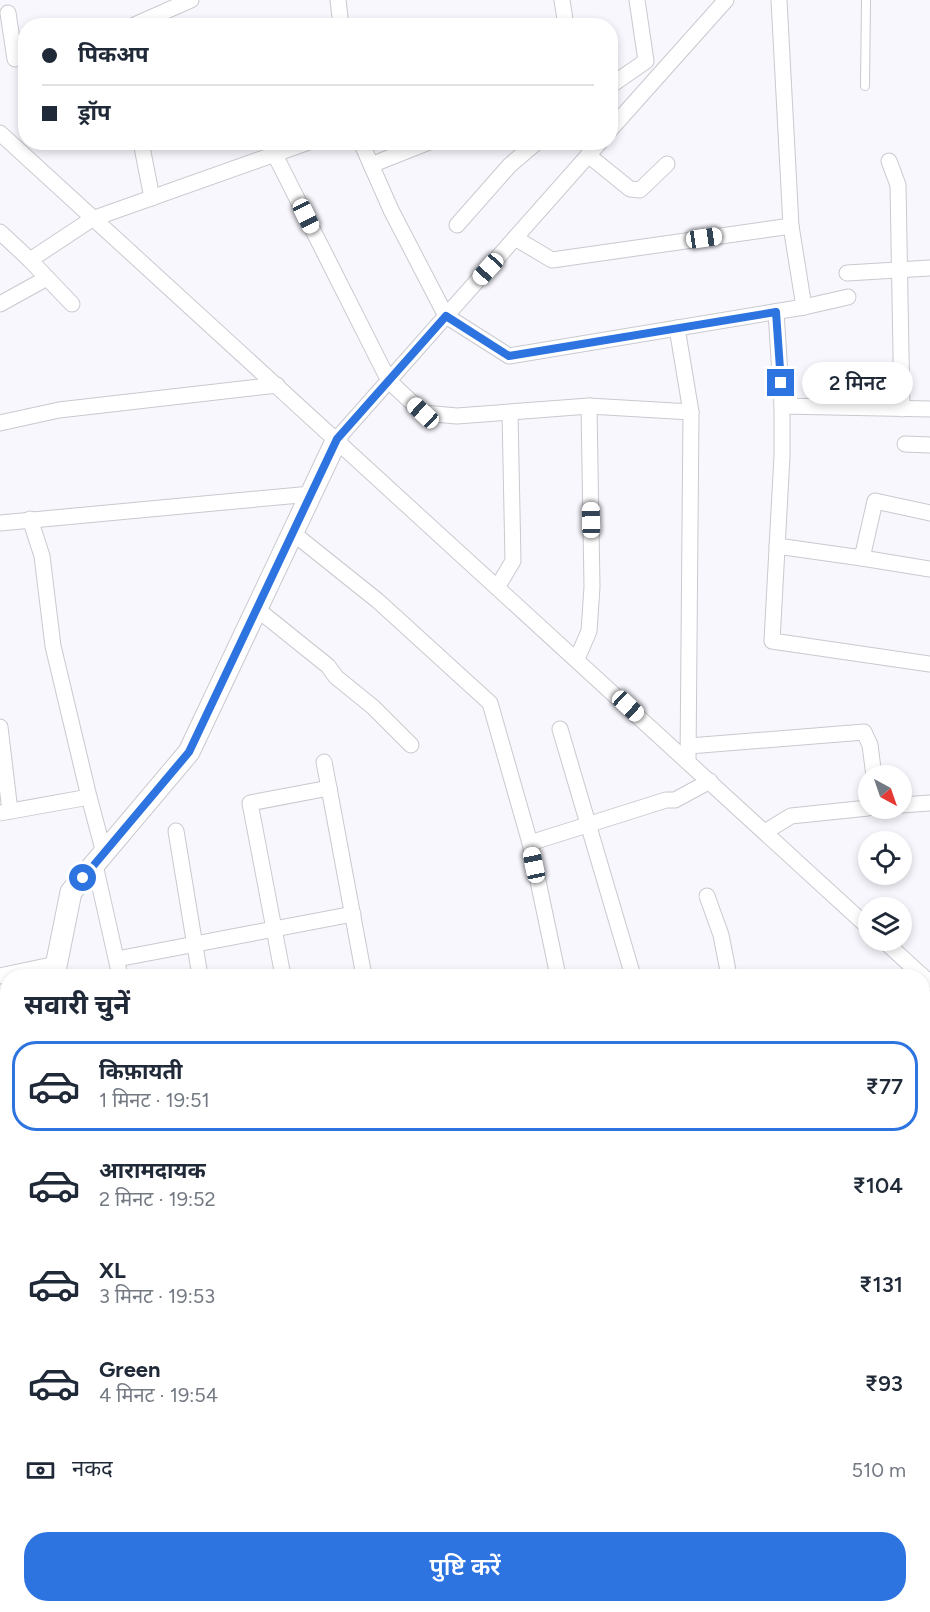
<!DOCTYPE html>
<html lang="hi">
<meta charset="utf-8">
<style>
body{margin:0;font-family:Figtree,"Noto Sans Devanagari",sans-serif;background:#f6f6f7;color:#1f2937;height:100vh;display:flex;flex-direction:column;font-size:22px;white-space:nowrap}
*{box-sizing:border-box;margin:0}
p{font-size:20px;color:#747a83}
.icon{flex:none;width:33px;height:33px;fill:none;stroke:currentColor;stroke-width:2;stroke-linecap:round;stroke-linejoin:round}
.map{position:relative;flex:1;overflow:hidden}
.side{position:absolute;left:0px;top:969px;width:930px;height:644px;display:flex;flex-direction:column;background:#fff;border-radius:24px 24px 0 0;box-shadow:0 3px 9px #0003}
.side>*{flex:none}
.hud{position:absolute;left:18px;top:18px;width:600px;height:132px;border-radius:24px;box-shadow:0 3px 9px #0003;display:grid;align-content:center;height:132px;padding:0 24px;background:#fff}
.needle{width:39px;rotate:140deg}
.controls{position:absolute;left:858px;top:765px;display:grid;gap:12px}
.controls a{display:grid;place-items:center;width:54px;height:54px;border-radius:50%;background:#fff;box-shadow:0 3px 9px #0003;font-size:30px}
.end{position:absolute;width:27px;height:27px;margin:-14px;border:8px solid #2e74e0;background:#fff;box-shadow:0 0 0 3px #fff}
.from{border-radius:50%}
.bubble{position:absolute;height:42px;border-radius:21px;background:#fff;box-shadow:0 3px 9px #0003;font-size:20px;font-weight:600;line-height:42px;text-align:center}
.car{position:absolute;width:18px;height:36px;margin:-18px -9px;border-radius:8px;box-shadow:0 0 4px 2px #0007;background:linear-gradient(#fff 24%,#345 0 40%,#fff 0 76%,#345 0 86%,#fff 0)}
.hud b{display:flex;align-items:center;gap:21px;height:57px;font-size:22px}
.hud b+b{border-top:2px solid #e0e1e3}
.hud i{width:15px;height:15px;background:#1f2937}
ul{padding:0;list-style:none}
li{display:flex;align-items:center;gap:18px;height:90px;margin:0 12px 9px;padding:0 12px;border:3px solid transparent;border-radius:24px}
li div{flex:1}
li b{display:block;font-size:22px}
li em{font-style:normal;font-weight:600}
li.on{border-color:#2e74e0}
li>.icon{width:54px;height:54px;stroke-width:1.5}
h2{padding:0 24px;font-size:27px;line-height:72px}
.pay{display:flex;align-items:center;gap:15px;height:66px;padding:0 24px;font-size:22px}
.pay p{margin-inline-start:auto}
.action{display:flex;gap:12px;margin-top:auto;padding:12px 24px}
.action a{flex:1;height:69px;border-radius:24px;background:#2e74e0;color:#fff;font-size:24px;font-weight:600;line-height:69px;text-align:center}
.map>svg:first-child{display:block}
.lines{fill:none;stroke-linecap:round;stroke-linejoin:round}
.lane-casing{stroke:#c9c9cf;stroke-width:10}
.street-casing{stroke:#c9c9cf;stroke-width:17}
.secondary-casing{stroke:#c9c9cf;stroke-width:23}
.lane{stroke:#fff;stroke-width:8}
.street{stroke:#fff;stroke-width:15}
.secondary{stroke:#fff;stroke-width:21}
.route{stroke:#2e74e0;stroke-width:8}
</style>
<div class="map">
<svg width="930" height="1612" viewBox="0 0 930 1612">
<rect width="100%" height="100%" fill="#f7f7fd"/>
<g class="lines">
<g class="lane-casing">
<polyline id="lane" points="865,86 866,0"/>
</g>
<g class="street-casing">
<g id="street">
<polyline points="338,0 341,26"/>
<polyline points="562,0 566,26"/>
<polyline points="8,13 15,59"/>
<polyline points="132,26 191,0"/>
<polyline points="610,86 646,61 637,0"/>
<polyline points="610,130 726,0"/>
<polyline points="0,133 868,927"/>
<polyline points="141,142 152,198"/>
<polyline points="361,142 391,210 446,316 509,356 804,307 791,226 779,0"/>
<polyline points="275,155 389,381 423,413 457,416 589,406 691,412"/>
<polyline points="588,155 630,189 640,190 667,164"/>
<polyline points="889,161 898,185 902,409"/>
<polyline points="371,165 429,142"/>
<polyline points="457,225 510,165 537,142"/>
<polyline points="0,232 30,260 92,219 309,142"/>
<polyline points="515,238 552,260 791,226"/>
<polyline points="30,260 72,304"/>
<polyline points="847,273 930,268"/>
<polyline points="0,304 47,278"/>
<polyline points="804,307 848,297"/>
<polyline points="776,312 782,406 782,456 772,641 930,664"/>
<polyline points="677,328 691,412 688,761"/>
<polyline points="782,406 930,409"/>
<polyline points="0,423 59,410 277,385"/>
<polyline points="337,439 600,142"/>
<polyline points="905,444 930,445"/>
<polyline points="30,519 42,556 53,646 89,797"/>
<polyline points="0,523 311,494"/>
<polyline points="293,533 378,601 490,703 530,843"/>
<polyline points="777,546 862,558 875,501 930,513"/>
<polyline points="862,558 930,569"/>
<polyline points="498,586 513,561 510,413"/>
<polyline points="257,609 328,666 336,677 373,707 411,745"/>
<polyline points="577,659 589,631 592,587 589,406"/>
<polyline points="0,727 10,811"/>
<polyline points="560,729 633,976"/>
<polyline points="689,746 864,732 870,745 874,776"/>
<polyline points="324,762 329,788"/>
<polyline points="902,805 930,803"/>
<polyline points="0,813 89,797 104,853"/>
<polyline points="176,831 200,976"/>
<polyline points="765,832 791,816 868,808"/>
<polyline points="95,865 120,976"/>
<polyline points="707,896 721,935 729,976"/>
<polyline points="883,940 930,983"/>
<polyline points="117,959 353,914"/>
<polyline points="0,976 56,964"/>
<polyline points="283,976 250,803 329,788 364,976"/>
<polyline points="558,976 530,843 666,800 675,800 710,781"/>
<polyline points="922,1117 930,1117"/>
<polyline points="922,1221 930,1218"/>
<polyline points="0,1551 8,1550"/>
<polyline points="160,1605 161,1612"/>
<polyline points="330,1605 332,1612"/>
<polyline points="600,1605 601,1612"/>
<polyline points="865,1605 866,1612"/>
<polyline points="559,1612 562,1605"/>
</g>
</g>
<g class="secondary-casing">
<g id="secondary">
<polyline points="54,976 71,892 189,752 337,439"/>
<polyline points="0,1199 8,1180"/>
</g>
</g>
<use href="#lane" class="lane"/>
<use href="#street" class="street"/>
<use href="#secondary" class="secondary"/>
</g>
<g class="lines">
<polyline class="route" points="83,878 189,752 337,439 446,316 509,356 776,312 781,383"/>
</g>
</svg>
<div class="controls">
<a><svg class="needle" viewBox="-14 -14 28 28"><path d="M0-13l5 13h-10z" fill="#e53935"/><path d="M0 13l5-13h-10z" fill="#747a83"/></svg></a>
<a><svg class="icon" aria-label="locate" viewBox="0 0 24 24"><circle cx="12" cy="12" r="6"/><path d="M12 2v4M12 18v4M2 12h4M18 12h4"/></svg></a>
<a><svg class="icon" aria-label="layers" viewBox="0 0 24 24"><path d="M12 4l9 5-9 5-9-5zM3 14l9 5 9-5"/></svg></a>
</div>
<i class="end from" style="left:83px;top:878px"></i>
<i class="end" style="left:781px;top:383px"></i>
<div class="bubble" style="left:802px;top:362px;width:111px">2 मिनट</div>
<i class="car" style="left:306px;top:216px;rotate:154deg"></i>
<i class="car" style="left:704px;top:238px;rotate:82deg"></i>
<i class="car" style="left:488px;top:269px;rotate:222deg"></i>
<i class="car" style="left:423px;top:413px;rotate:313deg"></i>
<i class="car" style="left:591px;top:520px;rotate:359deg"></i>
<i class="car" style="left:628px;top:706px;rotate:133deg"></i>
<i class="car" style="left:534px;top:865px;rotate:348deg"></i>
<div class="hud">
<b><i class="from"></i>पिकअप</b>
<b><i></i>ड्रॉप</b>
</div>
<section class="side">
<h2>सवारी चुनें</h2>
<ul>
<li class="on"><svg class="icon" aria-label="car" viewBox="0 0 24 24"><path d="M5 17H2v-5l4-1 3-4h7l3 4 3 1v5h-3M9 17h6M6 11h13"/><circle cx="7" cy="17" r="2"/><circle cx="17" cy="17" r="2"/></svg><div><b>किफ़ायती</b><p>1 मिनट · 19:51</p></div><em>₹77</em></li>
<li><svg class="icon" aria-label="car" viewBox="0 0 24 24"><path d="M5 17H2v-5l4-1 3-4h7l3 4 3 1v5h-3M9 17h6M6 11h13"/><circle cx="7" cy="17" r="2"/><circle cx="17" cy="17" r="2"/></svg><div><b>आरामदायक</b><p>2 मिनट · 19:52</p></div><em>₹104</em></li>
<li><svg class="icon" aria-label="car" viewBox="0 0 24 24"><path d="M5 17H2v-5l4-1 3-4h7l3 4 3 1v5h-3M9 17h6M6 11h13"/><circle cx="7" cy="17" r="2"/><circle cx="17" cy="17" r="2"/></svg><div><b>XL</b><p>3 मिनट · 19:53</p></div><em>₹131</em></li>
<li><svg class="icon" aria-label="car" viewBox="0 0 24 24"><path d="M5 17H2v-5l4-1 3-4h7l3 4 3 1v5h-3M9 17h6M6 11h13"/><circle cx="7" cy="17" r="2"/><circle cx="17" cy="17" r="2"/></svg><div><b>Green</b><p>4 मिनट · 19:54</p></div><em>₹93</em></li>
</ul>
<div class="pay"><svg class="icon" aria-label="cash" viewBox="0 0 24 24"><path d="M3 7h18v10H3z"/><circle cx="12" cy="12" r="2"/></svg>नकद<p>510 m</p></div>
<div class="action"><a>पुष्टि करें</a></div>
</section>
</div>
